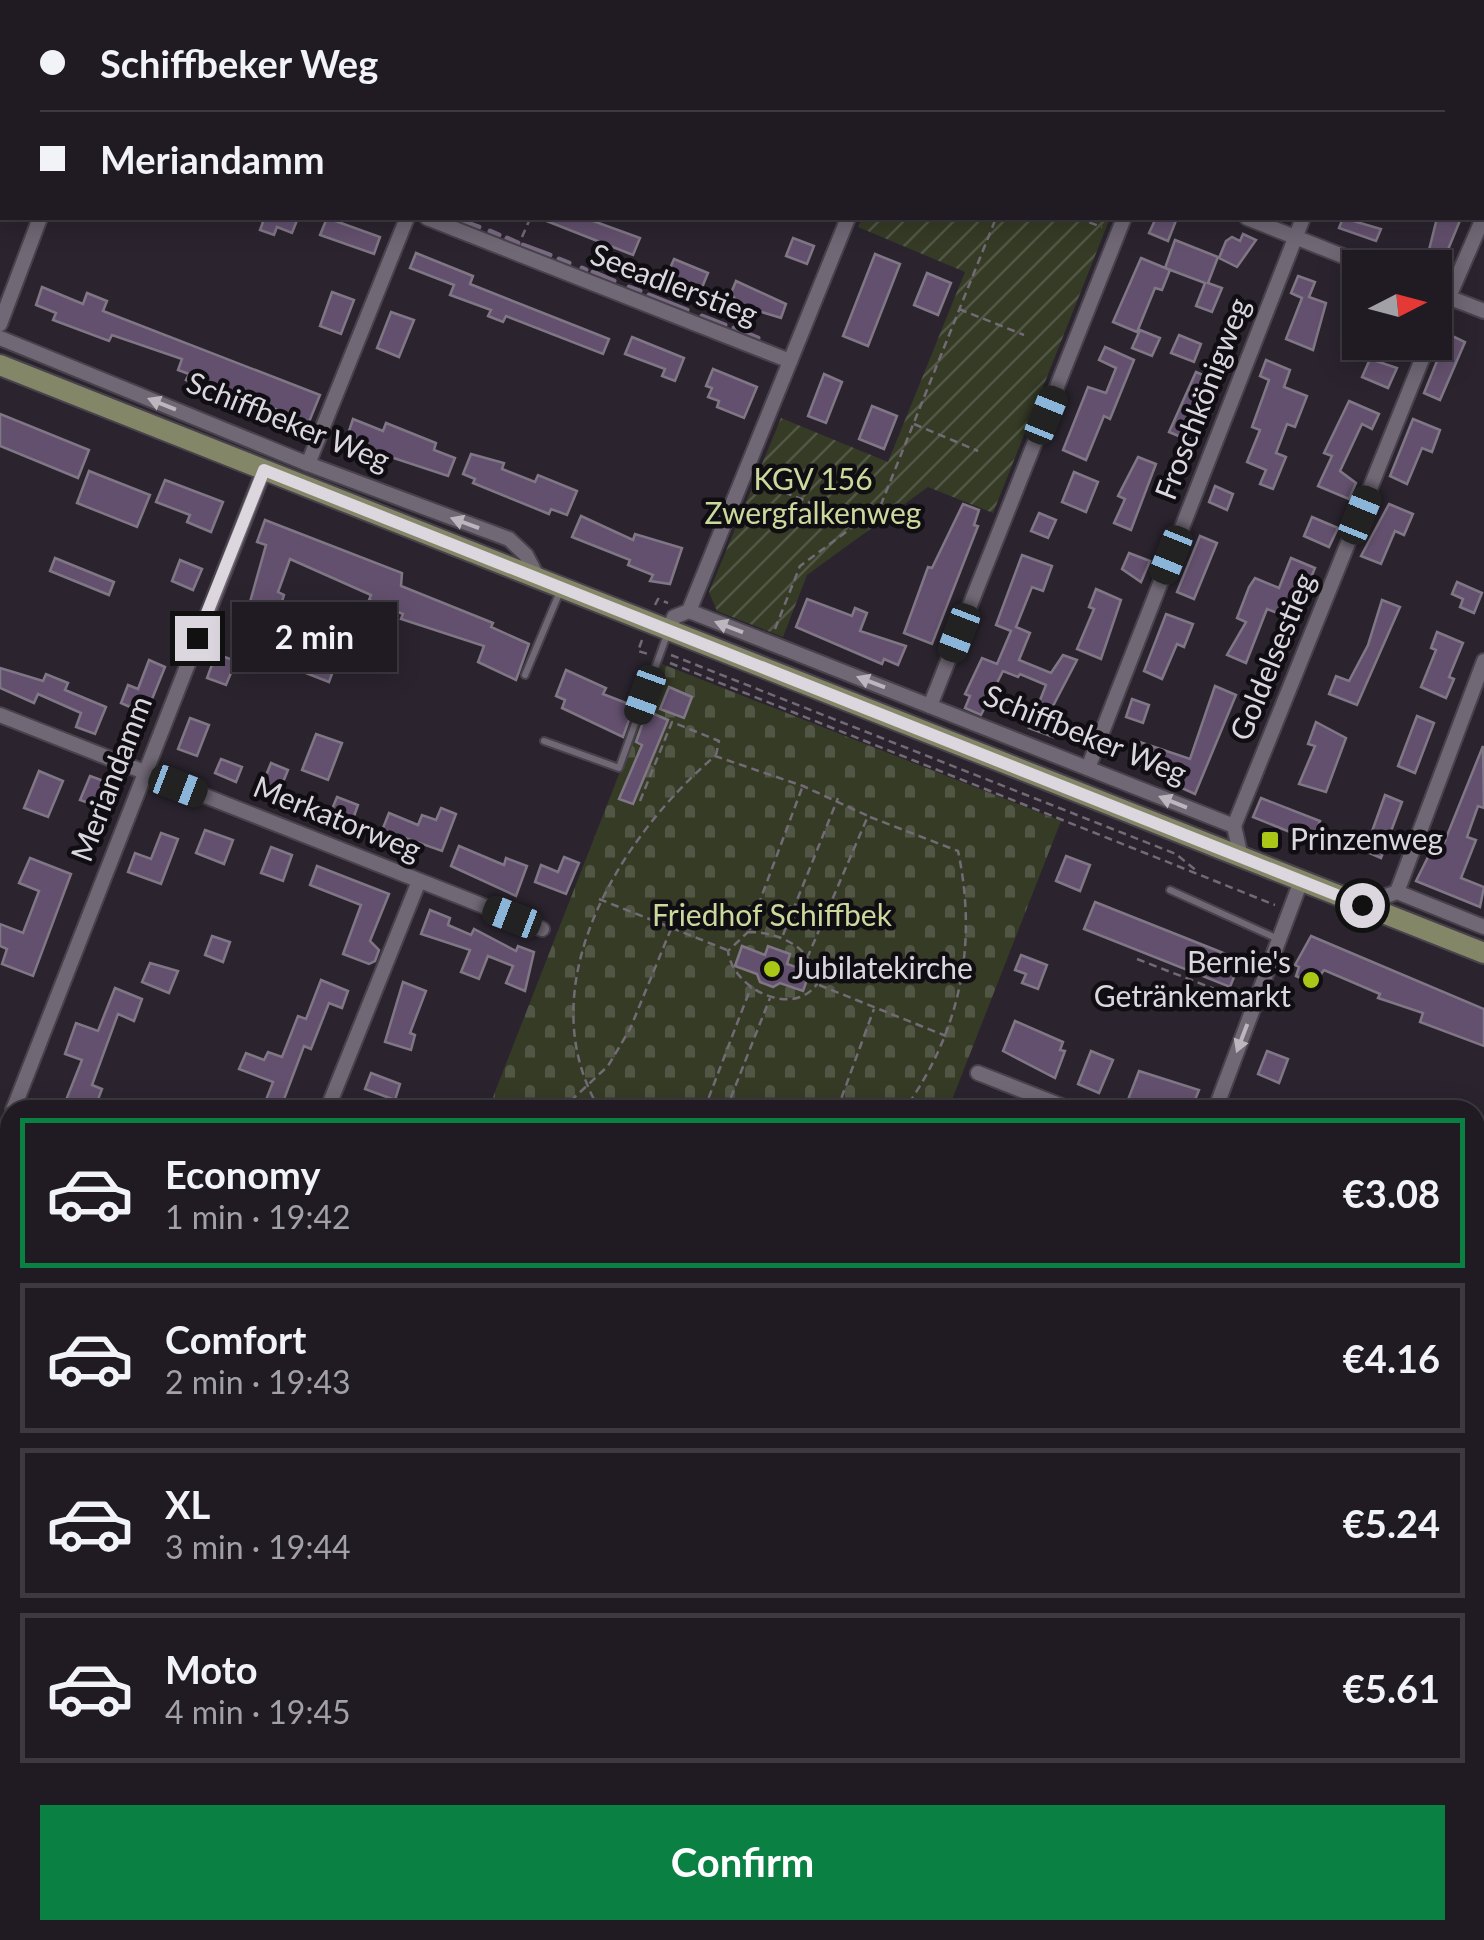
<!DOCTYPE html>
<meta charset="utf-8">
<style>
body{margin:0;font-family:Lato,sans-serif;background:#2d2830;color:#f1f3f6;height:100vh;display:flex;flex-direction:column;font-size:38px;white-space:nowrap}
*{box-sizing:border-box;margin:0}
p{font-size:32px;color:#a2a1a6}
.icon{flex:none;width:55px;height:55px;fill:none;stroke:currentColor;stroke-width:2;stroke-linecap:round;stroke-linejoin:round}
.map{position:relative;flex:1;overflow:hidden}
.sheet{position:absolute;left:0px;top:1100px;width:1485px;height:840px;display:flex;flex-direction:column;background:#201b23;border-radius:30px 30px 0 0;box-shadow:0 5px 25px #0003,0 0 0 2px #3d3941}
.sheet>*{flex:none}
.guide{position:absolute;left:0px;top:0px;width:1485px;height:220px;box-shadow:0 5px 25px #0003,0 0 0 2px #3d3941;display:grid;align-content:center;height:220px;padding:0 40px;background:#201b23}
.needle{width:65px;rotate:84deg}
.controls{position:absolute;left:1342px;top:250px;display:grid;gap:20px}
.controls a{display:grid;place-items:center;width:110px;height:110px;border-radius:0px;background:#201b23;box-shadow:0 5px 25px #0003,0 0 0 2px #3d3941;font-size:50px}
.end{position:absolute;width:45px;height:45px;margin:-22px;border:12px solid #dcd7df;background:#111;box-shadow:0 0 0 5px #111}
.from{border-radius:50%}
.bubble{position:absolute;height:70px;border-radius:0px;background:#201b23;box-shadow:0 5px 25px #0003,0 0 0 2px #3d3941;font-size:32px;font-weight:700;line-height:70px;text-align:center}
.car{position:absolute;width:30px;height:60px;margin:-30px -15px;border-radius:12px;box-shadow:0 0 8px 2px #0007;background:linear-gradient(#222 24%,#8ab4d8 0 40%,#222 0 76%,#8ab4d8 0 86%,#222 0)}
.guide b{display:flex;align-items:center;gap:35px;height:95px;font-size:38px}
.guide b+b{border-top:2px solid #3d3941}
.guide i{width:25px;height:25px;background:#f1f3f6}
ul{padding:18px 0 0;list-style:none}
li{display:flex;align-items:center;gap:30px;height:150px;margin:0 20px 15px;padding:0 20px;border:5px solid #3d3941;border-radius:0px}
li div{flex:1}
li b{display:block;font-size:38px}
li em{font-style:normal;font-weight:700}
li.on{border-color:#0b8043}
li>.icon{width:90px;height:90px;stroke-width:1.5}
.primary-button{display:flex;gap:20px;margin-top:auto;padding:20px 40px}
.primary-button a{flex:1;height:115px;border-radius:0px;background:#0b8043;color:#fff;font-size:40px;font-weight:700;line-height:115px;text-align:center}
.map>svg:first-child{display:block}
.cemetery{fill:url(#cemetery-stones)}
.park{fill:url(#park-dots)}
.garden{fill:url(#garden-furrows)}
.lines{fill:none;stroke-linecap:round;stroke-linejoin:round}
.stream{stroke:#786a80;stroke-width:5}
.building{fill:#63506e;stroke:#807785;stroke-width:2.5}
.service-casing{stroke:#47424b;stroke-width:10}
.minor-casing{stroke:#47424b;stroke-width:18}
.secondary-casing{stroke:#47424b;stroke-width:24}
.path{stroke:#726b75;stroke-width:2.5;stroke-dasharray:8 5;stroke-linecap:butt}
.service{stroke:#706875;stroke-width:6}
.minor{stroke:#706875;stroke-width:14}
.secondary{stroke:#848668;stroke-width:20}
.oneway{fill:#bcb6bf}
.route{stroke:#dcd7df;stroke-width:12}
.poi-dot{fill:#aac717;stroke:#110e13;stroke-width:4}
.labels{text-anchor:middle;stroke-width:9;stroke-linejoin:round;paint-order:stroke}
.street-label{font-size:30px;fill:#dcd7df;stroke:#110e13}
.park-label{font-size:30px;fill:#cbda9c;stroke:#110e13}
.poi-label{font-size:30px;fill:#dcd7df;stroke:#110e13;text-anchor:start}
</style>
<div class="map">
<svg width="1484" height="1940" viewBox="0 0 1484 1940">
<defs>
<pattern id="cemetery-stones" width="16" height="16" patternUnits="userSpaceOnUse" patternTransform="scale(2.5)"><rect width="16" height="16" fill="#363b26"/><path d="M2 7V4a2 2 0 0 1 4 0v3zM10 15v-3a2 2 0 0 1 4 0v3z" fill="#525745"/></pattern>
<pattern id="park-dots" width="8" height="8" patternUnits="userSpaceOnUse" patternTransform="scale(2.5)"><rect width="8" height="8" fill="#363b26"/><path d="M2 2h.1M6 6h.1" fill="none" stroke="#525745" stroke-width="1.8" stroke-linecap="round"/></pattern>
<pattern id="garden-furrows" width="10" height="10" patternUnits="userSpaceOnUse" patternTransform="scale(2.5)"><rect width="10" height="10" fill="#363b26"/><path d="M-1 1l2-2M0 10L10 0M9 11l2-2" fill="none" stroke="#525745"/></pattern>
</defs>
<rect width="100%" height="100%" fill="#2b242f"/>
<polygon class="cemetery" points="662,664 1061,821 948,1110 488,1110"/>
<g class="park">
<polygon points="240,1930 631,1930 627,1940 315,1940"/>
<polygon points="1129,1930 1419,1930 1443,1940 1126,1940"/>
</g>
<g class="garden">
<polygon points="862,218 1110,218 993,513 928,487 807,575 783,637 717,611 709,592 781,418 888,462 965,272 858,227"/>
<polygon points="631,1930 1071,1930 1070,1940 627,1940"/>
</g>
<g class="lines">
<g class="stream">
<polyline points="454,218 479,227"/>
<polyline points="490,231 499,235"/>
<polyline points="507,238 518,243"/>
<polyline points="523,245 550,255"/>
<polyline points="559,259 569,263"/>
<polyline points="582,268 586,270"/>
<polyline points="593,272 614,281"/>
<polyline points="629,287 640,291"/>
<polyline points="649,295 687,310"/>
<polyline points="702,316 725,325"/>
<polyline points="734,328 758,338"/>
<polyline points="0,1814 10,1811"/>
<polyline points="1368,1930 1412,1940"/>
</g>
</g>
<g class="building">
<polygon points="256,218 298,218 292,233 277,227 274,235 260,230 263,222"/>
<polygon points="327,218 380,237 374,254 320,235"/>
<polygon points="539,218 585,218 640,238 633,255"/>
<polygon points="1156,218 1177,218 1168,241 1149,233"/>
<polygon points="1343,218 1381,229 1376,241 1339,228"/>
<polygon points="1437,218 1461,218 1445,257 1429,250"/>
<polygon points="1243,234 1256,240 1237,267 1219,258 1226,241 1232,237 1240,241"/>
<polygon points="793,238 814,246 807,264 786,256"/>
<polygon points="1175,240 1218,257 1208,283 1222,288 1212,312 1196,306 1205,283 1165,268"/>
<polygon points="416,253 473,276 470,284 609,339 603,354 506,316 503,322 488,316 491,310 450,295 454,285 410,268"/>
<polygon points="875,254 900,264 868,346 843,336"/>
<polygon points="1141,258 1170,270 1162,290 1155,288 1137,332 1113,322"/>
<polygon points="674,259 708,273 701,290 667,275"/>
<polygon points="927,273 951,283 938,315 914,305"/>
<polygon points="1298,276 1315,282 1309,297 1326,303 1313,350 1286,339 1302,298 1291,293"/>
<polygon points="736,281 786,304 781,318 739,305 731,293"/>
<polygon points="42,287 83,304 87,293 107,301 103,311 320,395 309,422 275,409 272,414 247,404 249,398 218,386 216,392 186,380 189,374 178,370 182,359 112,335 109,341 53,320 56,313 36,305"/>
<polygon points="332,292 354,300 341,334 320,326"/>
<polygon points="391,312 414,320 399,357 377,348"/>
<polygon points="1140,330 1160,338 1152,356 1132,348"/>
<polygon points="1448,334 1465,342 1440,400 1424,393"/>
<polygon points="1179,335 1201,344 1194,362 1171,353"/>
<polygon points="632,337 684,358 675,381 662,376 665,369 625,354"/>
<polygon points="1105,347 1134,360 1110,419 1104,416 1086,460 1063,450 1088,387 1106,393 1116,368 1099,360"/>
<polygon points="1370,359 1397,368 1388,388 1362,377"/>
<polygon points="1266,360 1290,370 1284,387 1307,396 1295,427 1287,424 1276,453 1286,457 1273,489 1260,484 1266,470 1247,462 1260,430 1252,427 1269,380 1260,376"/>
<polygon points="713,369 757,387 744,418 717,407 719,401 708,397 712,388 706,386"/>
<polygon points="1196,372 1219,382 1193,442 1169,432"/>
<polygon points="824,374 842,382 826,423 808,416"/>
<polygon points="1349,401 1379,414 1372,429 1362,424 1340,471 1356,483 1349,499 1318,486 1332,456 1324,453"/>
<polygon points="872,406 897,416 884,449 859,439"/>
<polygon points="0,414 89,450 78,478 0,446"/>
<polygon points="353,419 383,431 386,423 436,443 434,450 455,458 448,476 360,447 362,442 347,437"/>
<polygon points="1413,419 1440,430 1432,452 1422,448 1407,484 1390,476"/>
<polygon points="471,454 504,463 502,469 535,482 538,475 577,491 567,515 551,509 549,514 473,483 475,479 463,474"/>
<polygon points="1138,457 1156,464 1131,530 1114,523 1125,499 1118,496"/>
<polygon points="89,471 150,495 137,527 77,503"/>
<polygon points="1074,472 1098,482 1086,512 1062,502"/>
<polygon points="165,480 223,502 211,532 187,522 190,515 156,502"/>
<polygon points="1215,486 1233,494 1227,510 1209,502"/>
<polygon points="963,504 979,510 974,525 978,526 932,644 904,633 928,567 932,568"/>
<polygon points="1389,504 1413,514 1404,535 1395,531 1381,564 1361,556"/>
<polygon points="1039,513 1056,520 1048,538 1031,531"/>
<polygon points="581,516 633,540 635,534 682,548 670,584 650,581 653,575 628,565 630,560 572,537"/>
<polygon points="1312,517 1338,528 1329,547 1304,536"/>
<polygon points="265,520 402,573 401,586 493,623 491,627 529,644 516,680 478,662 484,646 401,619 403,614 369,600 371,595 290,559 278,592 284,595 269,645 241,634 266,545 257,542"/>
<polygon points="1200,536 1217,543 1194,599 1177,592"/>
<polygon points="1129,553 1150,561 1141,582 1122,569"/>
<polygon points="1022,555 1052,566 1043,591 1032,587 1016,627 1030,633 1019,660 1051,673 1063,655 1077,660 1052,708 1051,720 1058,723 1053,737 1029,728 1046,685 1020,674 1018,677 1003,671 981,715 965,708 970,696 965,694 982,658 997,664 1011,631 996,625"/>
<polygon points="55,558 114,582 109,595 50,571"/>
<polygon points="1291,558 1315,568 1305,592 1298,590 1287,617 1267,609 1246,663 1227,655 1246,622 1237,618 1249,587 1255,578 1279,588"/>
<polygon points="180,560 202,569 193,590 172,581"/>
<polygon points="1457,582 1482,593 1474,613 1460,607 1463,599 1452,594"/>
<polygon points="1096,589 1121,600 1101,659 1077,649 1094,609 1089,607"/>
<polygon points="807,599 852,616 855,608 867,613 860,631 906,646 898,665 884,659 882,664 796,627"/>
<polygon points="1382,600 1400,607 1357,705 1329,694 1336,676 1349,681 1368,645"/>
<polygon points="1166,614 1193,624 1184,647 1177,644 1162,679 1144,671"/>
<polygon points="303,628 343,643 329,682 288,666"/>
<polygon points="1437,632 1463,643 1449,677 1454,679 1446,698 1421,687 1436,650 1431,648"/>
<polygon points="216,654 236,661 226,685 207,678"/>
<polygon points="149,660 165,667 146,714 121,703 128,685 138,689"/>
<polygon points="0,668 43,681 46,674 68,683 65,690 106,707 95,734 76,727 81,713 38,694 34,703 0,688"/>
<polygon points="566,670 606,688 603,694 634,706 623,737 562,708 565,700 556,696"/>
<polygon points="1215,686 1236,695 1195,794 1177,786 1180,780 1132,762 1140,742 1190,759"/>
<polygon points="669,687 692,697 684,718 660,709"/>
<polygon points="1132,699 1149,705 1143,723 1126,717"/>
<polygon points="647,711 668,720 633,804 619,799 642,745 636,742"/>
<polygon points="1417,716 1434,723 1415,773 1398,766"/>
<polygon points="190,718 209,725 197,756 178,749"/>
<polygon points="1316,722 1346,738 1326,792 1299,784 1315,746 1308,744"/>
<polygon points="316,734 342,743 328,780 302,770"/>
<polygon points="1483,746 1484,808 1478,806 1467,837 1476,840 1461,878 1484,887 1480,907 1416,881 1429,855 1438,858"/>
<polygon points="221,759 242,767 236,782 215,773"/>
<polygon points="271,763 288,770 277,797 260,790"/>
<polygon points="39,771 63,781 48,817 24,808"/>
<polygon points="90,776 112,784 103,808 80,800"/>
<polygon points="1385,795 1402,802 1381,858 1365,851"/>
<polygon points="337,797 358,805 352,822 330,814"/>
<polygon points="1261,798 1320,821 1312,841 1253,817"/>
<polygon points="441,808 456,814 442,851 400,836 397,845 379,838 389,813 418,825 422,815 436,820"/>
<polygon points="205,830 233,840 224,864 196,853"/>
<polygon points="161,833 178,839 161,884 128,872 135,853 151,859"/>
<polygon points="459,846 504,865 506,858 527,866 516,896 451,866"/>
<polygon points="271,847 292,855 283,881 261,873"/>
<polygon points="1066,856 1090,865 1080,891 1056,881"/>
<polygon points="564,857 579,863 566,894 535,882 541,865 558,872"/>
<polygon points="30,858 71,874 33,976 2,964 7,949 0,946 0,924 23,933 39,891 19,883"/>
<polygon points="317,866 389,894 370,941 379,950 375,961 369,964 343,954 361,905 310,885"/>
<polygon points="1095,902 1241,960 1230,987 1084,929"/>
<polygon points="430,910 450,918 448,925 471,935 474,929 516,951 518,946 534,952 525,991 506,983 513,966 488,956 479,979 461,972 470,950 421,934"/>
<polygon points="212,936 230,942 223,962 205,955"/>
<polygon points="1311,936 1484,1009 1484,1046 1420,1022 1423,1013 1378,998 1380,994 1324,970 1314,984 1296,976 1299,967 1295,965"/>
<polygon points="742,946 765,955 768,946 790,954 787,964 810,972 803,991 780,983 773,987 760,982 757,974 735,966"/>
<polygon points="1021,955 1047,965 1038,989 1022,983 1026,974 1015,970"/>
<polygon points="150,963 178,971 169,993 142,982"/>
<polygon points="321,980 348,991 342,1008 329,1003 311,1049 304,1046 280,1110 262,1110 273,1082 239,1069 246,1053 264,1060 268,1052 282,1057 298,1016 306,1019"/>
<polygon points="403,982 426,991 410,1033 415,1035 411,1050 385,1042"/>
<polygon points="115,988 142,999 134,1021 118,1014 92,1085 102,1089 94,1110 74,1110 76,1104 66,1100 82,1060 65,1054 76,1023 98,1031"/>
<polygon points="1015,1021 1063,1042 1060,1050 1065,1051 1055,1078 1003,1051"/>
<polygon points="1091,1051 1113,1060 1099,1093 1078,1084"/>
<polygon points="1267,1051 1288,1059 1279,1083 1258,1074"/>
<polygon points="1139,1071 1199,1090 1191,1110 1139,1110 1126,1105"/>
<polygon points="371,1073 400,1084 395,1100 365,1089"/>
</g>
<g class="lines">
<g class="service-casing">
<g id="service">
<polyline points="1482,145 1484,146"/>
<polyline points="525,675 561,589"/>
<polyline points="544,741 619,768 668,632"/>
<polyline points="1170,890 1278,939"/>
</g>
</g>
<g class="minor-casing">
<g id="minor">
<polyline points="122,2 123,0"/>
<polyline points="935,2 936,0"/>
<polyline points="1211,2 1212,0"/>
<polyline points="0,49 2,50"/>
<polyline points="427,218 790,361"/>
<polyline points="1247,218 1373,268"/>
<polyline points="1435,292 1484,311"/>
<polyline points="0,324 40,218"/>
<polyline points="1435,329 1484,216"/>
<polyline points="0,338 308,464 509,539 526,555 538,578"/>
<polyline points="308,464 407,218"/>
<polyline points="689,611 848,218"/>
<polyline points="669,630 674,617 689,611 1234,826 1241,857"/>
<polyline points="930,706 1124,218"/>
<polyline points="0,715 542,929"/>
<polyline points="1088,768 1303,218"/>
<polyline points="1234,826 1429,342"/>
<polyline points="1397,892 1484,661"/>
<polyline points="1362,905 1397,892 1484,927"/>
<polyline points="978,1073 1072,1110"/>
<polyline points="13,1110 264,470"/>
<polyline points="327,1110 419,881"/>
<polyline points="1215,1110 1301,881"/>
<polyline points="0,1144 10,1119"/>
<polyline points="1475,1265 1484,1268"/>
<polyline points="1475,1454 1484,1433"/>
<polyline points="0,1487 10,1485"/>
<polyline points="1475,1735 1484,1738"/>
<polyline points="0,1790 10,1790"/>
</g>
</g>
<g class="secondary-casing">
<polyline id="secondary" points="0,365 1484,953"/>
</g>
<g class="path">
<polyline points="552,0 560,2"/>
<polyline points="962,2 963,0"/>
<polyline points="1077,218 1102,227"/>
<polyline points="522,237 529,221"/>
<polyline points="620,276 626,259"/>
<polyline points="664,294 669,281"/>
<polyline points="691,304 695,293"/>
<polyline points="959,309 1024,335"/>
<polyline points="914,424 978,451"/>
<polyline points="784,492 859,523"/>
<polyline points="655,605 658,599 668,603"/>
<polyline points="775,629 800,566 880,507 996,218"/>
<polyline points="642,640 638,651 648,654"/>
<polyline points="671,655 1176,854 1198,872"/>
<polyline points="670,663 1275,905"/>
<polyline points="640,801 672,722 719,741 716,755"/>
<path d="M 870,817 L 958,851 C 978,945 960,1032 904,1110"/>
<polyline points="599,899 727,950"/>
<polyline points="749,930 802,788"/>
<path d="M 748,932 C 781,932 814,948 817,984 C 792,1019 732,988 728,951 Z"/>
<polyline points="783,935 838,798"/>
<polyline points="1137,959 1238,998"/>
<polyline points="819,985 946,1036"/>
<polyline points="561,1110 608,1066 630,1029 671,929"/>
<path d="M 600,1110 C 526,987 620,837 715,756 L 803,786 L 868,816 L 808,956"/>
<polyline points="704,1110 751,987"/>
<polyline points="726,1110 770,998"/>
<polyline points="837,1110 874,1009"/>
<polyline points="0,1837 10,1835"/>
<polyline points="1319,1930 1354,1940"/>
</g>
<use href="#service" class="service"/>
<use href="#minor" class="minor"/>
<use href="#secondary" class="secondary"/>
</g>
<defs><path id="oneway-solid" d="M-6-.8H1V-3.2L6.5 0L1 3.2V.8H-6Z" transform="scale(2.5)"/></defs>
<g class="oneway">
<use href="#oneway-solid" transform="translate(162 404) rotate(-158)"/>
<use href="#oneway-solid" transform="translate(465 523) rotate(-160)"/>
<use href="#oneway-solid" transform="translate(729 627) rotate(-159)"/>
<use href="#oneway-solid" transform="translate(871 682) rotate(-159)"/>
<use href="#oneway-solid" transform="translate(1173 802) rotate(-158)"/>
<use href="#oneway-solid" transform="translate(1242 1038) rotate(111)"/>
</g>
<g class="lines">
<polyline class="route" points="197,638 264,470 1362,905"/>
</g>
<g class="poi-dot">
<rect x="1260" y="830" width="20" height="20" rx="5"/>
<circle cx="772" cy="969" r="10"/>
<circle cx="1311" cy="980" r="10"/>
</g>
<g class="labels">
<g class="street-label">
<text transform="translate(674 285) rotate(21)" y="10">Seeadlerstieg</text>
<text transform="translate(1203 399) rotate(-69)" y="10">Froschkönigweg</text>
<text transform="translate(288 422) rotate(22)" y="10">Schiffbeker Weg</text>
<text transform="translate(1273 657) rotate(-68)" y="10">Goldelsestieg</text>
<text transform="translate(1085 735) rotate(22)" y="10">Schiffbeker Weg</text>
<text transform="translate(112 779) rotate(-69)" y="10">Meriandamm</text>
<text transform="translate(337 819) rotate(22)" y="10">Merkatorweg</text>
</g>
<g class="park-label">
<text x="813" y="490">KGV 156<tspan x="813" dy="34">Zwergfalkenweg</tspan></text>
<text x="772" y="926">Friedhof Schiffbek</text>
</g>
<g class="poi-label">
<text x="1290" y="850">Prinzenweg</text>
<text x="1291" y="973" text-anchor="end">Bernie's<tspan x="1291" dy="34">Getränkemarkt</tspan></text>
<text x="792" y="979">Jubilatekirche</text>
</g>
</g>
</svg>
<div class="controls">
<a><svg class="needle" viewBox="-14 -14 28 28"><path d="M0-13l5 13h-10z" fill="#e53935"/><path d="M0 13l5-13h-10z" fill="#a2a1a6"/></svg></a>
</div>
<i class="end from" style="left:1362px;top:905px"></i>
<i class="end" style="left:197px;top:638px"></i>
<div class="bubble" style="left:232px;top:602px;width:165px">2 min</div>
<i class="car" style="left:1046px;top:415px;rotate:22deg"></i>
<i class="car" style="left:1360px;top:515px;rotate:22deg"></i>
<i class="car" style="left:1171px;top:555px;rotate:202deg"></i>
<i class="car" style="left:959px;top:633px;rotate:201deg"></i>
<i class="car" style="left:645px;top:695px;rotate:200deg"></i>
<i class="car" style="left:178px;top:786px;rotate:111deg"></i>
<i class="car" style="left:512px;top:917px;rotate:291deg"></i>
<div class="guide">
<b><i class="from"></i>Schiffbeker Weg</b>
<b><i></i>Meriandamm</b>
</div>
<section class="sheet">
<ul>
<li class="on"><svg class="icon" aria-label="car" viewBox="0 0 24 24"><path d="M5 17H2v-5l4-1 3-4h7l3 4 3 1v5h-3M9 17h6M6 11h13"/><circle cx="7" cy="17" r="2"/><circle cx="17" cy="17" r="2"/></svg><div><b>Economy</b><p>1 min · 19:42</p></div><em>€3.08</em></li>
<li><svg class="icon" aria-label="car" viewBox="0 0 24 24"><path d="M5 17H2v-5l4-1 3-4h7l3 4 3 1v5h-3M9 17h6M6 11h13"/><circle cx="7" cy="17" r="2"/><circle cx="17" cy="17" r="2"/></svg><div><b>Comfort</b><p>2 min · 19:43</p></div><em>€4.16</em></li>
<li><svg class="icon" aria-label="car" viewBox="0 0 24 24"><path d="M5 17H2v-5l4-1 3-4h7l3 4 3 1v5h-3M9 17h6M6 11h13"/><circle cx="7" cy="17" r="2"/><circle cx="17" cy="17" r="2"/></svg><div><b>XL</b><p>3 min · 19:44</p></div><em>€5.24</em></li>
<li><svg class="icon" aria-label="car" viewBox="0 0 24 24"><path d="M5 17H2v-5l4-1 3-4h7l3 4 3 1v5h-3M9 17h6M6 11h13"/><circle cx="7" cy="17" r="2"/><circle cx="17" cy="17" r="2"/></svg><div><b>Moto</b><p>4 min · 19:45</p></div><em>€5.61</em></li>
</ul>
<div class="primary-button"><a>Confirm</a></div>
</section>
</div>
